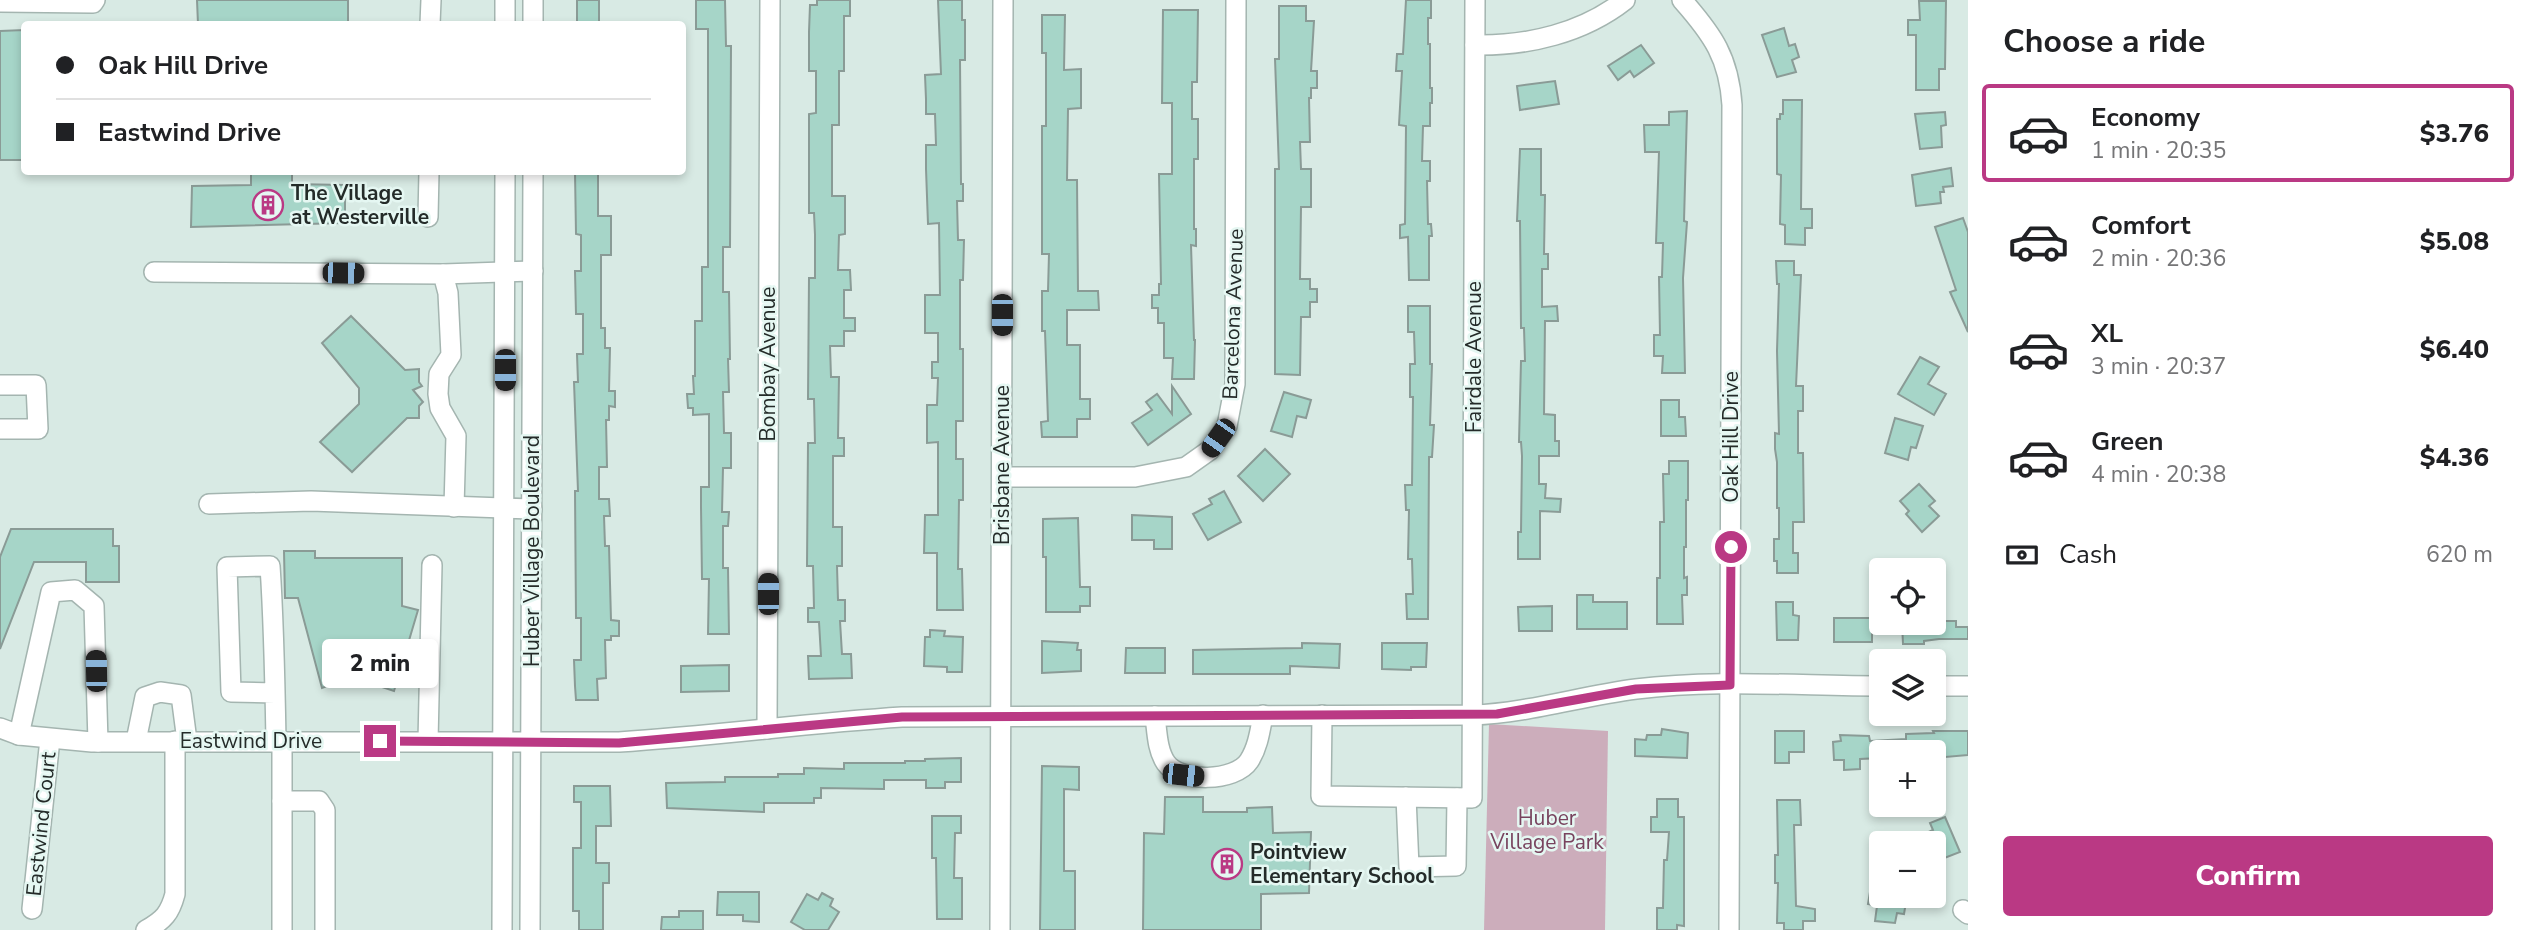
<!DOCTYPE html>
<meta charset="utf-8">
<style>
body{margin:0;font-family:"Nunito Sans",sans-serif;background:#f6f6f6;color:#202124;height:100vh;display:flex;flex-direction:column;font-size:26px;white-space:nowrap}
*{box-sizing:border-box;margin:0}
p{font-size:23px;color:#757577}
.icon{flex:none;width:38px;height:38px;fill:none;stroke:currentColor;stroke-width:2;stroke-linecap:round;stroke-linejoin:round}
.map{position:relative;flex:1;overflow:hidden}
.side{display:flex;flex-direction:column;background:#fff;width:560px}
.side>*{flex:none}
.top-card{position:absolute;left:21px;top:21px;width:665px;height:154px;border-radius:7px;box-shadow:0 4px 10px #0003;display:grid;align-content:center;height:154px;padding:0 35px;background:#fff}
.buttons{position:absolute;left:1869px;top:558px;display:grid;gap:14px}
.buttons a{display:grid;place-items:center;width:77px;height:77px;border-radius:7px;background:#fff;box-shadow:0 4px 10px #0003;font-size:35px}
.end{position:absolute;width:32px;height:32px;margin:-16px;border:9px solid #ba3984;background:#fff;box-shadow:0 0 0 4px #fff}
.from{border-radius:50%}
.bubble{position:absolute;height:49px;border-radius:7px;background:#fff;box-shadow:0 4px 10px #0003;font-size:23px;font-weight:800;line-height:49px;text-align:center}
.car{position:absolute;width:21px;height:42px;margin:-21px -10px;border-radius:9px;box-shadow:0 0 5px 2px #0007;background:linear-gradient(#222 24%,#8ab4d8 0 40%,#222 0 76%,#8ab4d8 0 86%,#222 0)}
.top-card b{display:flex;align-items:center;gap:24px;height:66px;font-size:26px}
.top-card b+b{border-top:2px solid #e0e0e0}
.top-card i{width:18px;height:18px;background:#202124}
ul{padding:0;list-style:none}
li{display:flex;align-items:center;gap:21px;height:98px;margin:0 14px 10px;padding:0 21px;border:4px solid transparent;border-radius:7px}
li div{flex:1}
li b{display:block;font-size:26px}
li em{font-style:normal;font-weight:800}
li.on{border-color:#ba3984}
li>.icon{width:63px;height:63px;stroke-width:1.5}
h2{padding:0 35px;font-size:32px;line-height:84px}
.pay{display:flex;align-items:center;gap:18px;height:77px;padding:0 35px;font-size:26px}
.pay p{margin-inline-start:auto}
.cta{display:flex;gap:14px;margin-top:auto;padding:14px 35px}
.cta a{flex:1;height:80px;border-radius:7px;background:#ba3984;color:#fff;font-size:28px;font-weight:800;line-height:80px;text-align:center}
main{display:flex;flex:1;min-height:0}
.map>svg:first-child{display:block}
.green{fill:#ccadbb}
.building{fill:#a6d5c8;stroke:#8a9b96;stroke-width:2}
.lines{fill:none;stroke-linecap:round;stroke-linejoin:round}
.minor-casing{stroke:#a4b5b0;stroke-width:22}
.minor{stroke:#fff;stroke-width:19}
.route{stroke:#ba3984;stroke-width:9}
.labels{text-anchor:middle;stroke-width:5;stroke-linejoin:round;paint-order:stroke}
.poi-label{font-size:21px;font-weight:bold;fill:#242b29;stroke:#e5f7f2;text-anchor:start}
.street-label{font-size:21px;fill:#242b29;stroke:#e5f7f2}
.park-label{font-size:21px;fill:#78435e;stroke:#e5f7f2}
</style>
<main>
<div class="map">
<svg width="1968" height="930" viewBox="0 0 1968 930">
<rect width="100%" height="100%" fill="#d8eae4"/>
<polygon class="green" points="1489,724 1608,731 1605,930 1484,930"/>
<g class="building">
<polygon points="197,0 348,0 348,23 198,24"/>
<rect x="577" y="0" width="22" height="24"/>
<polygon points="696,0 725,0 726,46 731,46 730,247 723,247 723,292 729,292 730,359 728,359 729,392 723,392 724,433 731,433 731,468 723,468 722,512 729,512 728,526 723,526 723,568 728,568 729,634 708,634 709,579 702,579 701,507 701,487 709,487 709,414 693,415 693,408 688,408 687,394 694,394 693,376 695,376 695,321 702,321 702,267 708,267 708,29 696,29"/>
<polygon points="817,0 850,0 850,16 844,16 844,71 839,71 839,125 832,125 832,196 845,196 845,234 839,235 838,270 850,270 851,290 844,290 844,318 855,318 855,331 844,331 844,346 830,346 831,377 839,377 838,438 844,438 844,456 833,456 833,527 842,527 842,566 837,566 838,600 845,600 845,621 840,621 842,654 851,654 852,678 809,679 808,656 821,656 819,622 808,622 808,608 814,608 813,566 807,566 808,443 815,443 814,399 808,399 809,278 815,278 815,235 814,213 809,213 809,114 816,113 816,71 809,71 809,32 810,5 817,5"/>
<polygon points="938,0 962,0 962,20 965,20 965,60 960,60 961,184 963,184 963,201 957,201 958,240 964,240 963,280 960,280 960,349 963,349 963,421 956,421 956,459 963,459 963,500 959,500 958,569 962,569 963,610 937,610 937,553 924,553 925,515 938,515 938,442 927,443 927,405 937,405 938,378 932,378 932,362 938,362 938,333 925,333 925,295 940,295 939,223 928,224 926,169 926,145 936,145 935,114 926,114 926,99 925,75 941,74"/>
<polygon points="1406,0 1431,0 1431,18 1428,18 1428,44 1430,44 1430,88 1432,88 1432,103 1430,103 1430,126 1423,126 1422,161 1430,161 1430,181 1427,181 1428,224 1431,224 1432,236 1429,236 1429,280 1409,280 1408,237 1400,238 1400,225 1405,224 1406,126 1399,125 1402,71 1396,71 1397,54 1403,54"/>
<polygon points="1919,1 1946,1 1945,69 1939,69 1939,90 1916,90 1916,35 1908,35 1908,20 1920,20"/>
<polygon points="1279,6 1306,6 1306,21 1314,21 1311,71 1317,71 1317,88 1311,88 1311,98 1309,98 1310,142 1300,142 1301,169 1311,169 1311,207 1301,207 1300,279 1310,279 1310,289 1317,289 1317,302 1310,302 1310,317 1301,317 1300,375 1275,374 1275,169 1279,169 1275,59 1279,59"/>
<polygon points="1163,10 1198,10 1197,82 1192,82 1192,119 1198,119 1198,159 1194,159 1194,229 1196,229 1196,246 1191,245 1194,340 1195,340 1194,379 1172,379 1173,358 1164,358 1164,323 1158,323 1158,308 1152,308 1152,295 1159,295 1159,284 1161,284 1159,174 1172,174 1172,103 1162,103"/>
<polygon points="1042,15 1065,15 1064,70 1081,69 1081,108 1068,109 1067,180 1077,180 1078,291 1098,291 1099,310 1067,310 1067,345 1080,345 1080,399 1090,399 1090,419 1077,419 1077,437 1042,437 1041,422 1048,421 1045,331 1042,331 1042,291 1048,291 1049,254 1042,254 1042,126 1046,126 1046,53 1042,53"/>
<polygon points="1784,28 1789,46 1795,44 1799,57 1792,60 1796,72 1777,77 1762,35"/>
<polygon points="24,30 24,160 0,160 0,31"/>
<polygon points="1641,45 1654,63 1634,77 1630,71 1618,80 1608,66"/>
<polygon points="1555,81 1559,104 1520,110 1517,86"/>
<polygon points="1783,100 1802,100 1801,209 1812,209 1812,228 1805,228 1805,245 1785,244 1785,225 1780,224 1781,175 1777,174 1777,119 1780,119 1780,114 1783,114"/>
<polygon points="1687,111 1684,221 1687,222 1683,278 1685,373 1662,373 1663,356 1654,356 1654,335 1660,335 1659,277 1662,277 1663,243 1656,243 1659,152 1645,152 1644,125 1669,125 1669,112"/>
<polygon points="1945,112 1946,125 1941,126 1942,147 1920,149 1915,114"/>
<polygon points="1520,149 1541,149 1541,195 1545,195 1544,254 1548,254 1548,269 1542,269 1542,307 1557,306 1558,321 1545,321 1544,414 1555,415 1555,441 1559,441 1559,456 1539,456 1539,484 1546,484 1545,498 1561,499 1560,512 1540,511 1540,559 1518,559 1518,532 1521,532 1522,456 1521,442 1519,442 1521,361 1525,361 1524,328 1521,328 1520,221 1517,221"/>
<polygon points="1951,168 1953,186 1943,187 1944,192 1940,192 1941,203 1916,206 1912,175"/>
<polygon points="251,172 292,172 292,184 345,185 345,223 191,227 192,186 251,185"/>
<polygon points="575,172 598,172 598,216 611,216 611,255 601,255 601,328 605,328 605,348 610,348 609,391 615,391 615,407 609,406 609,420 606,420 607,467 599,467 599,499 609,499 610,516 604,516 605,546 609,546 611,620 619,621 619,636 611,636 611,640 605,640 606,678 597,679 598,700 576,700 575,686 574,660 581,660 581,618 576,618 575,491 578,491 574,382 578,382 577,354 583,354 583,314 576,314 575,271 581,271 581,235 576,234"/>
<polygon points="1963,218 1968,232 1968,332 1950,292 1956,290 1935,227"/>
<polygon points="1776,261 1794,261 1794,275 1801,275 1796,386 1803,386 1803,411 1798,411 1798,453 1803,453 1804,522 1793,522 1793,553 1798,553 1798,573 1777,573 1777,561 1774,561 1774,539 1779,539 1779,508 1777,508 1777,462 1775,449 1775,433 1779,434 1777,351 1779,284 1777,284"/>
<polygon points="1408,306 1430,306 1430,364 1432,364 1430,425 1434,425 1432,457 1429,457 1428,619 1407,619 1406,594 1413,594 1412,559 1408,559 1409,510 1406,510 1405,485 1412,485 1413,397 1410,397 1410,364 1415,364 1414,332 1408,332"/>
<polygon points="351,316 405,370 419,369 419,382 422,386 413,390 423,402 419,406 419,418 407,418 352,472 320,442 359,404 359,388 322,343"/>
<polygon points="1920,357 1939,367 1928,384 1946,394 1934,415 1898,394"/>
<polygon points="1172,386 1191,414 1148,445 1132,423 1152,410 1146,402 1157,394 1172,414"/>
<polygon points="1284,392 1311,400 1306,418 1297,416 1292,437 1271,431"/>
<polygon points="1661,400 1679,400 1679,417 1685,417 1686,436 1661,436"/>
<polygon points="1895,418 1923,426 1916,448 1911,447 1908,460 1885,453"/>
<polygon points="1265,449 1290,474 1263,501 1238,476"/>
<polygon points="1669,461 1688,461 1688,500 1686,500 1686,547 1684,547 1684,578 1687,577 1687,595 1682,595 1683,624 1657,624 1657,578 1660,578 1660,522 1664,522 1663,474 1669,474"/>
<polygon points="1919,484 1935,501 1929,506 1939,516 1922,532 1906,514 1909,511 1900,501"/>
<polygon points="1224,491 1241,522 1208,540 1193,514 1212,504 1209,499"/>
<polygon points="1132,515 1172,517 1172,549 1154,549 1154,540 1132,540"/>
<polygon points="1078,518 1080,587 1090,587 1090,606 1080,606 1080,612 1046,612 1046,557 1043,557 1043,519"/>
<polygon points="11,529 113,529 113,546 119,546 119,582 86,582 86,562 34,562 0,649 0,557"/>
<polygon points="284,551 315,551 315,558 402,558 402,606 418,610 394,691 352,677 322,688 298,598 285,598"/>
<polygon points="1577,595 1593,595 1593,602 1627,602 1627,629 1577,629"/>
<polygon points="1776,602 1793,602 1793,615 1799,616 1798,640 1777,640"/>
<polygon points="1552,606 1552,631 1519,631 1518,607"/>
<rect x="1834" y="618" width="38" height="24"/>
<polygon points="1934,621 1956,621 1956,627 1968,627 1968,639 1939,639 1924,641 1924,644 1903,644 1902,623 1934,623"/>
<polygon points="930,630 945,631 944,636 963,637 962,672 947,672 947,667 924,666 925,637 930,637"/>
<polygon points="1042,641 1078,643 1077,650 1081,650 1081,671 1042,673"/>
<polygon points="1302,643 1340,644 1339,668 1290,666 1290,674 1193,674 1193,650 1302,648"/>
<polygon points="1382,643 1427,643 1426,667 1411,667 1411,670 1382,669"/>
<polygon points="1126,648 1165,648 1165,673 1125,673"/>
<polygon points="729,665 729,691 681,692 681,666"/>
<polygon points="1662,729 1688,733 1687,758 1635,756 1635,739 1646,740 1647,735 1661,735"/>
<polygon points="1775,731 1804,731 1804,752 1789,752 1789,763 1775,763"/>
<polygon points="1933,731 1968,731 1968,755 1934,758 1934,752 1881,752 1881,758 1860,759 1860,769 1844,770 1844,760 1834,760 1833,742 1841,741 1840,735 1869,736 1870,741 1906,739 1906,734 1934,733"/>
<polygon points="961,758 961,782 945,782 945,788 926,788 926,780 884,780 884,789 821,788 821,798 814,798 814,803 764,803 764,812 667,808 666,783 725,782 725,777 778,777 778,774 804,774 804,768 844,769 844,763 905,763 905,761 925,761 925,759"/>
<polygon points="1042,766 1079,767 1079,790 1064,789 1064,871 1075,871 1075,930 1040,930"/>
<polygon points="574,786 610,786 611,826 596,826 596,863 609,863 609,883 603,883 603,930 579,930 579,911 573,911 573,848 581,848 581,802 574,802"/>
<polygon points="1165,797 1203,797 1203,812 1247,812 1247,808 1272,807 1273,833 1311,832 1309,893 1261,894 1261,930 1143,930 1144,833 1164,834"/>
<polygon points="1657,799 1678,799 1678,817 1684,817 1684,926 1677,925 1677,930 1657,930 1657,908 1663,908 1664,860 1667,860 1669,832 1651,832 1651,817 1657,817"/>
<polygon points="1777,800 1800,800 1801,825 1794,825 1796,906 1815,909 1815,921 1803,921 1803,930 1784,930 1784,923 1777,923 1778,883 1775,883 1775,855 1778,855"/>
<polygon points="932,816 961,816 961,833 955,833 954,878 962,878 962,919 937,919 936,858 932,858"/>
<polygon points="1945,817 1960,852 1934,862 1934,844 1902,844 1933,830 1930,823"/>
<polygon points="718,892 759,892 759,922 743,921 743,915 717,915"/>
<polygon points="1870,892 1881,894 1881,896 1907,896 1904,914 1897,913 1895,923 1875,921 1877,906 1868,904"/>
<polygon points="822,893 833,899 830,906 839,912 828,930 805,930 791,922 807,894 818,900"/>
<polygon points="679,911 703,911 703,930 661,930 662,917 679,917"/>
</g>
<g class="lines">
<g class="minor-casing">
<g id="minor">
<path d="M 1682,0 C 1713,35 1729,58 1732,105 L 1729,930"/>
<polyline points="0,2 93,3 95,0"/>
<polyline points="430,24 431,0"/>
<polyline points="505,24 505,0"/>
<polyline points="533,24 533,0"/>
<path d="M 1475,45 C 1528,46 1583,33 1625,0"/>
<polyline points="428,217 429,172"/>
<polyline points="154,272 443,274 448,293 451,355 439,374 438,394 440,408 456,436 454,507"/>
<polyline points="443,274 533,271"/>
<polyline points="0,385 36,385 38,429 0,429"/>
<polyline points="1002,477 1135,477 1186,467 1210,450 1227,426 1235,384 1236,0"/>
<polyline points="209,504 311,501 532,509"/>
<polyline points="1934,686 1968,686"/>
<path d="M 275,693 L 231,692 L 227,567 L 270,566 C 274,624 275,683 276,741"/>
<polyline points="1322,715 1321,796 1472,798 1475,0"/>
<path d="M 1155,716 C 1157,731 1157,750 1166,763 C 1180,783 1235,782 1249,761 C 1258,747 1260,731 1263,715"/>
<path d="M 0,728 L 19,735 L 92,742 L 619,742 C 714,736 807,723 902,717 L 1473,715 C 1528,713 1581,696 1636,689 C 1714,679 1802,686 1881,686"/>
<polyline points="767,729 770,0"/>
<polyline points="19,735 51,592 75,590 94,606 98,742"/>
<polyline points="136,741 145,697 160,692 181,695 187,741"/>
<polyline points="282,741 282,930"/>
<polyline points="428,741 432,565"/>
<polyline points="1406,797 1409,867 1456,866 1457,798"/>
<polyline points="282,801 319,801 325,810 325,930"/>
<polyline points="32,909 50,739"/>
<polyline points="1963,910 1968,914"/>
<path d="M 146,930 C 164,920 170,913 175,894 L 175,741"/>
<polyline points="502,930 505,172"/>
<polyline points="530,930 533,172"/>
<polyline points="1000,930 1003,0"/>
</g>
</g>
<use href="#minor" class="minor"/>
</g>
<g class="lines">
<polyline class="route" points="380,741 619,743 902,717 1497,714 1636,689 1730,685 1731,547"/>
</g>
<defs>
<g id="building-ring" transform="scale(1.575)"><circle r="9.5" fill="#e5f7f2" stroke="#ba3984" stroke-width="1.5"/><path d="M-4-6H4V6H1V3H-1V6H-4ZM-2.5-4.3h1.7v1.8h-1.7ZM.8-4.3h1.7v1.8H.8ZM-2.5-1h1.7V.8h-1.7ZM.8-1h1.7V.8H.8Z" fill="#ba3984"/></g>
</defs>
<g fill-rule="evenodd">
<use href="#building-ring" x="268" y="205"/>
<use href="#building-ring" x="1227" y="864"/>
</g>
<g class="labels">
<g class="poi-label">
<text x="291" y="200">The Village<tspan x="291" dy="24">at Westerville</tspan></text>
<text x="1250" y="859">Pointview<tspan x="1250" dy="24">Elementary School</tspan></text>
</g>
<g class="street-label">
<text transform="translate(1233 314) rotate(-88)" y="7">Barcelona Avenue</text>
<text transform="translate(1474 357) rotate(-90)" y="7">Fairdale Avenue</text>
<text transform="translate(768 364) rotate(-90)" y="7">Bombay Avenue</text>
<text transform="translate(1731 437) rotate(-90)" y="7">Oak Hill Drive</text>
<text transform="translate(1002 465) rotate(-90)" y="7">Brisbane Avenue</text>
<text transform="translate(532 551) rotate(-90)" y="7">Huber Village Boulevard</text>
<text x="251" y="748">Eastwind Drive</text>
<text transform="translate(41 824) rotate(-84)" y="7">Eastwind Court</text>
</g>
<g class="park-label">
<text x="1547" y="825">Huber<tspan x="1547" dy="24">Village Park</tspan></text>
</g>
</g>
</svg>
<div class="buttons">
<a><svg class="icon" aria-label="locate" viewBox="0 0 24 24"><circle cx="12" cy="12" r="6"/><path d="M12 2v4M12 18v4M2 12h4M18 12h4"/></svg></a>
<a><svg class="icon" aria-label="layers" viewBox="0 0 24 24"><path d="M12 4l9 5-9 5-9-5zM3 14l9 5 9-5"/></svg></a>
<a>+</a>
<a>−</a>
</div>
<i class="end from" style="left:1731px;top:547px"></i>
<i class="end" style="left:380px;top:741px"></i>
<div class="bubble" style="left:322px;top:639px;width:116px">2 min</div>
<i class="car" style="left:343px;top:273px;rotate:91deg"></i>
<i class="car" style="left:1002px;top:315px;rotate:180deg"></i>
<i class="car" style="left:505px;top:370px;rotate:180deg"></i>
<i class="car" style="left:1218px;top:438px;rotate:215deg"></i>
<i class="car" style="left:768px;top:594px;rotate:0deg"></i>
<i class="car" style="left:96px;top:671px;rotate:359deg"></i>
<i class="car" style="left:1183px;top:775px;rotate:96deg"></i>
<div class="top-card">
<b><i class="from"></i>Oak Hill Drive</b>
<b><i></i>Eastwind Drive</b>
</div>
</div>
<section class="side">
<h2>Choose a ride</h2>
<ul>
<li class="on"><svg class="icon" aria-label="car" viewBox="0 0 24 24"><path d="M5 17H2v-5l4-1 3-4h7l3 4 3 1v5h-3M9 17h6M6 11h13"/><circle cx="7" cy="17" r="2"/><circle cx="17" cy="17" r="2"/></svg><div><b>Economy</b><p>1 min · 20:35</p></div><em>$3.76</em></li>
<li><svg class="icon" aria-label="car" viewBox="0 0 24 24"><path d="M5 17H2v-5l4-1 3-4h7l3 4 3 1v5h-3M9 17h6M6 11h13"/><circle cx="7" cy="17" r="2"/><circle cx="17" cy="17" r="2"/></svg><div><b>Comfort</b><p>2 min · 20:36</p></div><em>$5.08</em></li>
<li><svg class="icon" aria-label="car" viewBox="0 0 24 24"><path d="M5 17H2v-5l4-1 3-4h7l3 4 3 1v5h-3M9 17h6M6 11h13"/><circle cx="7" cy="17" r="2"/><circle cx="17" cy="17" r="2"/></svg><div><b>XL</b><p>3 min · 20:37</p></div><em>$6.40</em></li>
<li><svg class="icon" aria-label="car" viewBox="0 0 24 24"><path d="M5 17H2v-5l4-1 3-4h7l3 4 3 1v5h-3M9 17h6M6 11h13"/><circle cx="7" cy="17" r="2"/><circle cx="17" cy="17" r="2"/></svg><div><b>Green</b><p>4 min · 20:38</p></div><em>$4.36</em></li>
</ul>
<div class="pay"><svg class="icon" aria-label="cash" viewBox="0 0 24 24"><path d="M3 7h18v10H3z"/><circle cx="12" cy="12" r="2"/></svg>Cash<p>620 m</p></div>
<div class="cta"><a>Confirm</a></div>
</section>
</main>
